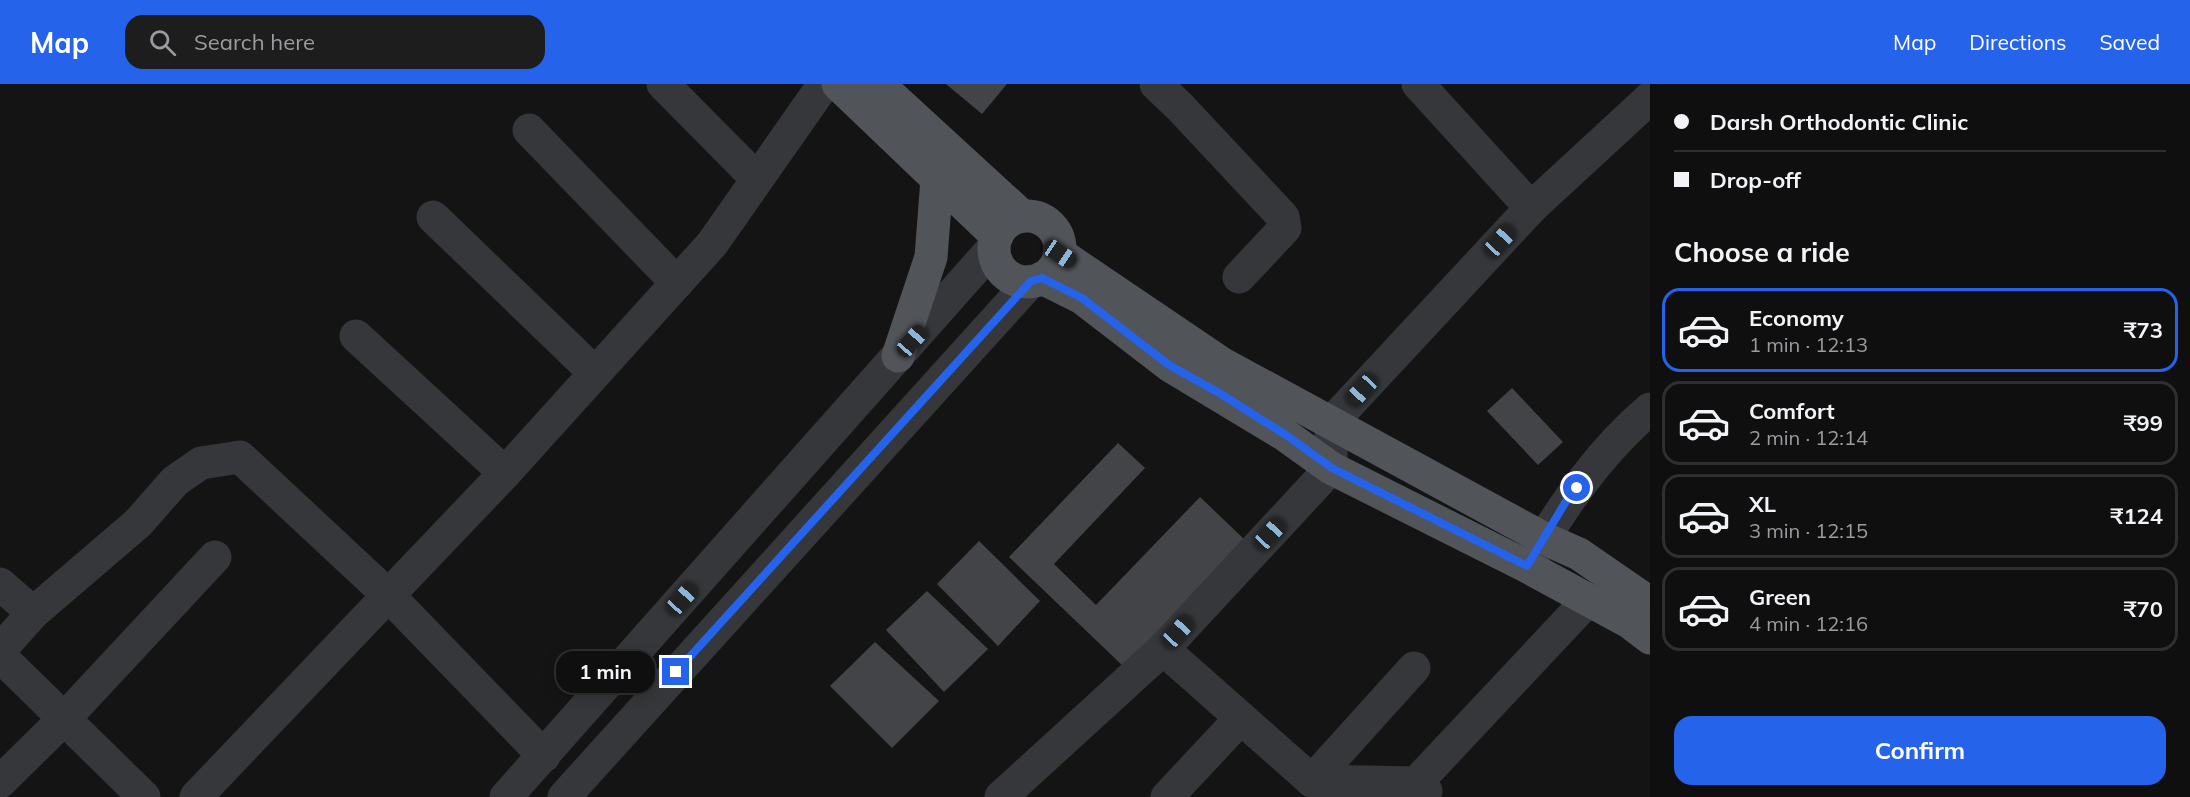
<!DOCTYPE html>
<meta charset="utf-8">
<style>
body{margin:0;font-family:Mulish,sans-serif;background:#1d1d1e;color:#f1f3f6;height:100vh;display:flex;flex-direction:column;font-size:22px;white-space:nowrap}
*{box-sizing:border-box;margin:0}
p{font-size:20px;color:#9b9c9f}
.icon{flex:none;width:33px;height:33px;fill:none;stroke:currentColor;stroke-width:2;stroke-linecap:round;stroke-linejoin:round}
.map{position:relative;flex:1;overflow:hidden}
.panel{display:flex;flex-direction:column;background:#0f0f10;width:540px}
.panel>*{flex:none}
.guide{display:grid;align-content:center;height:132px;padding:0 24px;background:#0f0f10}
.end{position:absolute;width:27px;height:27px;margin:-14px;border:8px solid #2563eb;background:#fff;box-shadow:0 0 0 3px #fff}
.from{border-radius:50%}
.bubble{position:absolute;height:42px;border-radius:18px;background:#0f0f10;box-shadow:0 3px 15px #0003,0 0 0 2px #2f2f30;font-size:20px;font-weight:700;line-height:42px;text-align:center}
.car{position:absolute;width:18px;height:36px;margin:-18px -9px;border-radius:8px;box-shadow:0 0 4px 2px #0007;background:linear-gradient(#222 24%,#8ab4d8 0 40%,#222 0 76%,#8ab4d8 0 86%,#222 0)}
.guide b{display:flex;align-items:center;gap:21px;height:57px;font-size:22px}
.guide b+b{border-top:2px solid #2f2f30}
.guide i{width:15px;height:15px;background:#f1f3f6}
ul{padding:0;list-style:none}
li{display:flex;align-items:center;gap:18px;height:84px;margin:0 12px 9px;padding:0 12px;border:3px solid #2f2f30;border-radius:18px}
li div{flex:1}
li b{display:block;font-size:22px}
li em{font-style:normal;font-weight:700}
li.on{border-color:#2563eb}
li>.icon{width:54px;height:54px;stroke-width:1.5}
h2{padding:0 24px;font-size:27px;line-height:72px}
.primary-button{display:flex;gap:12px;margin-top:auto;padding:12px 24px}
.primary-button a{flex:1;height:69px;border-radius:18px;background:#2563eb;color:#fff;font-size:24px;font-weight:700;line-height:69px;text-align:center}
header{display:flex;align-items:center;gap:36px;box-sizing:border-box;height:84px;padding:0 30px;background:#2563eb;color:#fff}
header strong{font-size:28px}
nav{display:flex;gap:33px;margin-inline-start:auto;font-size:21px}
.search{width:420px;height:54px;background:#1d1d1e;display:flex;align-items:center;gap:15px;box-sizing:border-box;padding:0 21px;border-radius:18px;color:#9b9c9f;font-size:22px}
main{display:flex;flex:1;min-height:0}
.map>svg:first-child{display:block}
.building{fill:#434448}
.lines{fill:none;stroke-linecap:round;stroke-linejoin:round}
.minor{stroke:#35373a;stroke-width:33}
.major{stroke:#515459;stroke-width:33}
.route{stroke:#2563eb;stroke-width:8}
</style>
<header>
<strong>Map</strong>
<div class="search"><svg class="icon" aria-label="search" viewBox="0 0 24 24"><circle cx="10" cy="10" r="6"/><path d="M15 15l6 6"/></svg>Search here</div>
<nav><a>Map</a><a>Directions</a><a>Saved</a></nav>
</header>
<main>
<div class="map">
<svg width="1650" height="713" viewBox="0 0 1650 713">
<rect width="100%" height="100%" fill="#141415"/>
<g class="building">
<polygon points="946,0 1007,0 982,30"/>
<polygon points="1512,304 1563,358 1538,381 1487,327"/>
<polygon points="1118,359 1145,384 1054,480 1096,521 1200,413 1245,456 1124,583 1009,473"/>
<polygon points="979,457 1040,517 998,562 937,500"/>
<polygon points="927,507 988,565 944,608 886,546"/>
<polygon points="875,558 939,617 892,664 830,602"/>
</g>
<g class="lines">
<g class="minor">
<polyline points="663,0 757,95"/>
<polyline points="1156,0 1180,23 1283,133 1285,144 1239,193"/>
<polyline points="1418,0 1531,124"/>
<polyline points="529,46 677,199"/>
<polyline points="433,133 595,289"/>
<polyline points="356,252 505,389"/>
<path d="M 1529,478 C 1563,422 1600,367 1650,325"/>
<polyline points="0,500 33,529"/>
<polyline points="1163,565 1312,697 1414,584"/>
<polyline points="0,566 33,529 138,439 175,397 201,379 240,373 388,511 544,672"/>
<polyline points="0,572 144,713"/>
<polyline points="1312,697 1417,699 1426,707"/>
<polyline points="0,698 64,635 215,473"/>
<polyline points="196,713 505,389 712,160 824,0"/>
<polyline points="506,713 994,163"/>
<polyline points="564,713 1031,197"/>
<polyline points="1001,713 1163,565 1331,384 1331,339 1531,124 1650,14"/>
<polyline points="1167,713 1241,634"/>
<polyline points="1403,713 1588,516"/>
</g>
<g class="major">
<polyline points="838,0 997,152"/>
<polyline points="878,0 1022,132"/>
<circle cx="1027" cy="165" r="33"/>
<polyline points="1060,170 1221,279 1543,454 1579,470 1650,519"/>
<polyline points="1042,194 1082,214 1169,281 1285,351 1331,384 1526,482 1629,538 1650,554"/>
<polyline points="898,272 931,173 937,95"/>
</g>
</g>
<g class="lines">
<polyline class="route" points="676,588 1031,197 1042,194 1082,214 1169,281 1221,310 1286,351 1332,384 1527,482 1565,419 1577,404"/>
</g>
</svg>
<i class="end from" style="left:1577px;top:404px"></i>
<i class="end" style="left:676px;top:588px"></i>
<div class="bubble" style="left:556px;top:567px;width:99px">1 min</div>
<i class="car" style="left:1500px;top:157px;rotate:43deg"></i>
<i class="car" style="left:1060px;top:170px;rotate:124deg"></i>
<i class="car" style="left:912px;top:257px;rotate:41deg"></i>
<i class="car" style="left:1362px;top:306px;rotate:223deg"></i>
<i class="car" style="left:1270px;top:450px;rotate:43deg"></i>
<i class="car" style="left:682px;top:515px;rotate:42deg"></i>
<i class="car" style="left:1178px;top:548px;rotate:43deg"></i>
</div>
<section class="panel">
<div class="guide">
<b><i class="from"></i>Darsh Orthodontic Clinic</b>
<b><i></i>Drop-off</b>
</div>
<h2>Choose a ride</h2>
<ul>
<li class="on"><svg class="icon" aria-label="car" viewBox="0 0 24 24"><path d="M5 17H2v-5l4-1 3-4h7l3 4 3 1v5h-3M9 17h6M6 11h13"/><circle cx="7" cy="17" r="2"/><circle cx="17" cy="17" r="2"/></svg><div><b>Economy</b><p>1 min · 12:13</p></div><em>₹73</em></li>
<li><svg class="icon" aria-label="car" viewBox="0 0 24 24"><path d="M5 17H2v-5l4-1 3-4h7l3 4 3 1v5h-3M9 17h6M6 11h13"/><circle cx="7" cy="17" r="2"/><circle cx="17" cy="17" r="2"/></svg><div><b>Comfort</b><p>2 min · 12:14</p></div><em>₹99</em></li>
<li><svg class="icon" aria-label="car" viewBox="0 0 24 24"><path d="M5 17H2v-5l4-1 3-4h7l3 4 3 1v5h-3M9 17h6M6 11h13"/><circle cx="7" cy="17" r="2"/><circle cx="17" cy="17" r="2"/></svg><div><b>XL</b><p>3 min · 12:15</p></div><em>₹124</em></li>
<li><svg class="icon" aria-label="car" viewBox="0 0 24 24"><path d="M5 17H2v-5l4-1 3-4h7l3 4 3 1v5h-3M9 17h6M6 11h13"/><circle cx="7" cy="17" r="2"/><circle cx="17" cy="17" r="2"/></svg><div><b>Green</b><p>4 min · 12:16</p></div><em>₹70</em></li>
</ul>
<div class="primary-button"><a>Confirm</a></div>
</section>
</main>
